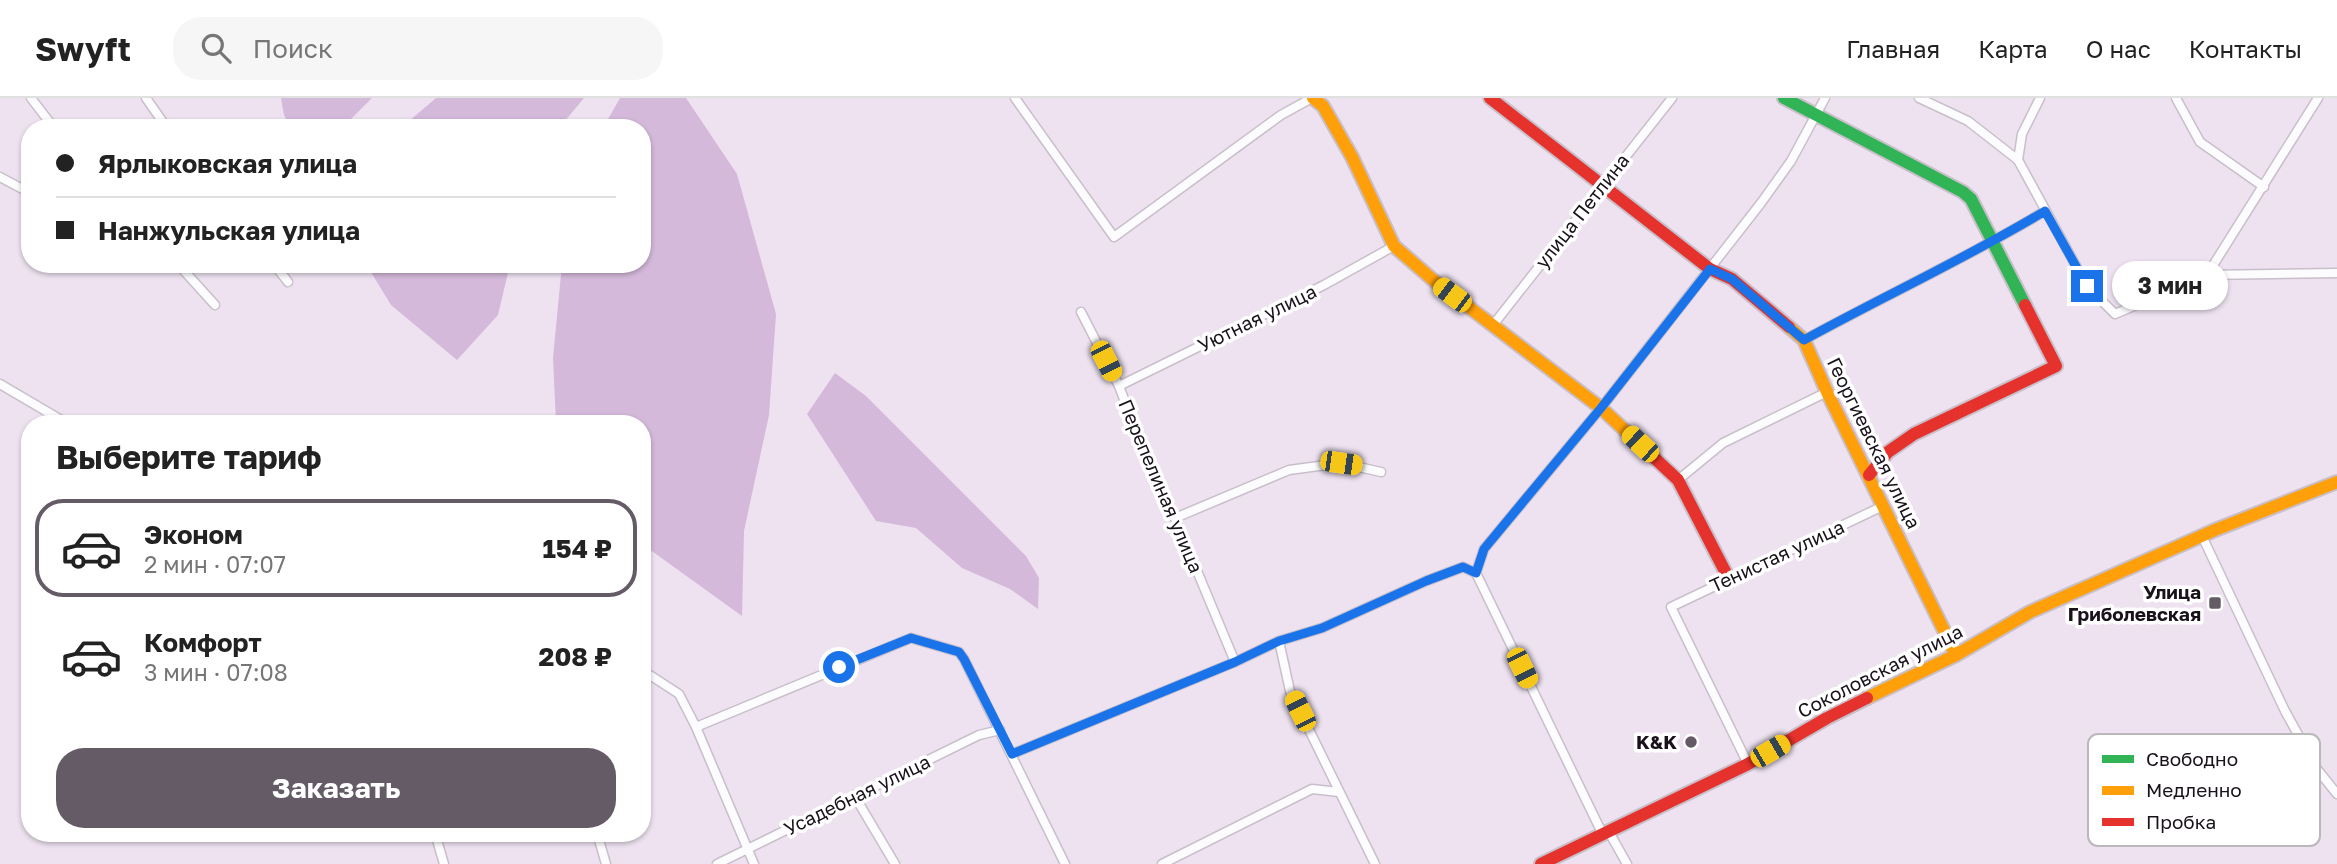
<!DOCTYPE html>
<html lang="ru">
<meta charset="utf-8">
<style>
body{margin:0;font-family:"Golos Text",sans-serif;background:#f6f6f6;color:#222;height:100vh;display:flex;flex-direction:column;font-size:26px;white-space:nowrap}
*{box-sizing:border-box;margin:0}
p{font-size:23px;color:#767676}
.icon{flex:none;width:38px;height:38px;fill:none;stroke:currentColor;stroke-width:2;stroke-linecap:round;stroke-linejoin:round}
.map{position:relative;flex:1;overflow:hidden}
.details{position:absolute;left:21px;top:317px;width:630px;height:427px;display:flex;flex-direction:column;background:#fff;border-radius:28px;box-shadow:0 2px 5px #0004}
.details>*{flex:none}
.guide{position:absolute;left:21px;top:21px;width:630px;height:154px;border-radius:28px;box-shadow:0 2px 5px #0004;display:grid;align-content:center;height:154px;padding:0 35px;background:#fff}
.end{position:absolute;width:32px;height:32px;margin:-16px;border:9px solid #1a73e8;background:#fff;box-shadow:0 0 0 4px #fff}
.from{border-radius:50%}
.bubble{position:absolute;height:49px;border-radius:24px;background:#fff;box-shadow:0 2px 5px #0004;font-size:23px;font-weight:700;line-height:49px;text-align:center}
.car{position:absolute;width:21px;height:42px;margin:-21px -10px;border-radius:9px;box-shadow:0 0 5px 2px #0007;background:linear-gradient(#f5c518 24%,#345 0 40%,#f5c518 0 76%,#345 0 86%,#f5c518 0)}
.guide b{display:flex;align-items:center;gap:24px;height:66px;font-size:26px}
.guide b+b{border-top:2px solid #e0e0e0}
.guide i{width:18px;height:18px;background:#222}
ul{padding:0;list-style:none}
li{display:flex;align-items:center;gap:21px;height:98px;margin:0 14px 10px;padding:0 21px;border:4px solid transparent;border-radius:28px}
li div{flex:1}
li b{display:block;font-size:26px}
li em{font-style:normal;font-weight:700}
li.selected{border-color:#645b66}
li>.icon{width:63px;height:63px;stroke-width:1.5}
h2{padding:0 35px;font-size:32px;line-height:84px}
.action{display:flex;gap:14px;margin-top:auto;padding:14px 35px}
.action a{flex:1;height:80px;border-radius:28px;background:#645b66;color:#fff;font-size:28px;font-weight:700;line-height:80px;text-align:center}
header{display:flex;align-items:center;gap:42px;box-sizing:border-box;height:98px;padding:0 35px;background:#fff;border-bottom:2px solid #e0e0e0}
header strong{font-size:33px}
nav{display:flex;gap:38px;margin-inline-start:auto;font-size:24px}
.search{width:490px;height:63px;background:#f6f6f6;display:flex;align-items:center;gap:18px;box-sizing:border-box;padding:0 24px;border-radius:28px;color:#767676;font-size:26px}
.map>svg:first-child{display:block}
.forest{fill:#d4b9da}
.lines{fill:none;stroke-linecap:round;stroke-linejoin:round}
.street-casing{stroke:#c8bfca;stroke-width:11}
.fast-casing{stroke:#c8bfca;stroke-width:16}
.slow-casing{stroke:#c8bfca;stroke-width:16}
.jam-casing{stroke:#c8bfca;stroke-width:16}
.street{stroke:#fcfbfd;stroke-width:8}
.fast{stroke:#30b455;stroke-width:12}
.slow{stroke:#ff9f0a;stroke-width:12}
.jam{stroke:#e5322d;stroke-width:12}
.route{stroke:#1a73e8;stroke-width:9}
.poi-dot{fill:#645b66;stroke:#fff;stroke-width:2.5}
.labels{text-anchor:middle;stroke-width:7;stroke-linejoin:round;paint-order:stroke}
.street-label{font-size:19px;fill:#19121b;stroke:#fff}
.poi-label{font-size:19px;font-weight:bold;fill:#19121b;stroke:#fff;text-anchor:end}
.key{fill:#fff;stroke:#bab8bb;stroke-width:2}
.key-label{font-size:19px;fill:#19121b}
</style>
<header>
<strong>Swyft</strong>
<div class="search"><svg class="icon" aria-label="search" viewBox="0 0 24 24"><circle cx="10" cy="10" r="6"/><path d="M15 15l6 6"/></svg>Поиск</div>
<nav><a>Главная</a><a>Карта</a><a>О нас</a><a>Контакты</a></nav>
</header>
<div class="map">
<svg width="2337" height="766" viewBox="0 0 2337 766">
<rect width="100%" height="100%" fill="#eee2f0"/>
<g class="forest">
<polygon points="281,0 372,0 342,30 291,30 284,17"/>
<polygon points="436,0 584,0 559,30 401,30"/>
<polygon points="620,0 686,0 737,76 776,216 769,317 744,433 742,518 642,446 642,326 556,325 553,260 562,166 642,166 642,30 603,30"/>
<polygon points="366,166 510,166 498,217 457,262 391,207"/>
<polygon points="835,275 866,298 1026,458 1039,480 1038,511 1010,491 962,470 916,430 876,423 807,316"/>
</g>
<g class="lines">
<g class="street-casing">
<g id="street">
<polyline points="31,0 54,30"/>
<polyline points="146,0 167,30"/>
<polyline points="1015,0 1114,139 1281,17 1312,0"/>
<polyline points="1919,0 1968,23 2018,62 2087,188 2115,216 2207,177 2337,175"/>
<polyline points="2176,0 2200,44 2264,89"/>
<polyline points="2018,62 2022,36 2040,0"/>
<polyline points="0,79 30,95"/>
<polyline points="178,166 215,207"/>
<polyline points="274,166 288,184"/>
<polyline points="2207,177 2318,0"/>
<polyline points="1081,214 1119,288 1157,388 1175,420 1235,564"/>
<polyline points="1493,227 1672,0"/>
<path d="M 1804,242 C 1884,198 1967,160 2045,113"/>
<polyline points="0,286 68,326"/>
<polyline points="1119,288 1324,187 1394,148"/>
<polyline points="1678,382 1723,345 1827,294"/>
<polyline points="1175,420 1289,372 1341,365 1381,374"/>
<polyline points="2202,438 2285,613 2317,671 2337,696"/>
<polyline points="1476,475 1484,451 1601,310 1761,105 1791,63 1825,0"/>
<polyline points="1476,475 1603,737"/>
<polyline points="1279,543 1290,593 1375,766"/>
<polyline points="642,572 679,596 696,629 754,766"/>
<polyline points="696,629 911,540 959,554 964,561 1065,766"/>
<polyline points="1012,656 1235,564 1279,543 1322,530 1426,483 1463,469 1476,475"/>
<polyline points="1748,666 1671,509 1883,408"/>
<polyline points="854,697 895,766"/>
<polyline points="1609,734 1627,766"/>
<polyline points="435,735 444,766"/>
<polyline points="597,735 606,766"/>
<polyline points="717,766 979,637 1000,632"/>
<polyline points="1162,766 1312,691 1339,694"/>
</g>
</g>
<g class="fast-casing">
<polyline id="fast" points="1784,0 1963,94 1971,101 2025,207"/>
</g>
<g class="slow-casing">
<g id="slow">
<polyline points="1313,0 1323,8 1352,59 1394,148 1432,181 1601,310 1647,353"/>
<polyline points="1789,229 1804,242 1827,294 1956,557"/>
<polyline points="1867,600 1956,557 2030,514 2215,432 2337,384"/>
</g>
</g>
<g class="jam-casing">
<g id="jam">
<polyline points="1490,0 1710,171 1732,181 1789,229"/>
<polyline points="1647,353 1678,382 1729,481"/>
<polyline points="1869,377 1888,354 1914,336 2056,268 2025,207"/>
<polyline points="1541,766 1748,666 1827,620 1867,600"/>
</g>
</g>
<use href="#street" class="street"/>
<use href="#fast" class="fast"/>
<use href="#slow" class="slow"/>
<use href="#jam" class="jam"/>
</g>
<g class="lines">
<path class="route" d="M 839,569 L 911,540 L 959,554 L 964,561 L 1012,656 L 1235,564 L 1279,543 L 1322,530 L 1426,483 L 1463,469 L 1476,475 L 1484,451 L 1601,310 L 1710,171 L 1732,181 L 1804,242 C 1884,198 1967,160 2045,113 L 2087,188"/>
</g>
<g class="poi-dot">
<rect x="2208" y="498" width="14" height="14" rx="3.5"/>
<circle cx="1691" cy="644" r="7"/>
</g>
<g class="labels">
<g class="street-label">
<text transform="translate(1582 113) rotate(-52)" y="7">улица Петлина</text>
<text transform="translate(1257 220) rotate(-26)" y="7">Уютная улица</text>
<text transform="translate(1874 345) rotate(64)" y="7">Георгиевская улица</text>
<text transform="translate(1161 388) rotate(67)" y="7">Перепелиная улица</text>
<text transform="translate(1777 458) rotate(-25)" y="7">Тенистая улица</text>
<text transform="translate(1880 573) rotate(-27)" y="7">Соколовская улица</text>
<text transform="translate(857 697) rotate(-26)" y="7">Усадебная улица</text>
</g>
<g class="poi-label">
<text x="2201" y="501">Улица<tspan x="2201" dy="22">Гриболевская</tspan></text>
<text x="1677" y="651">K&amp;K</text>
</g>
</g>
<rect x="2088" y="636" width="232" height="112" rx="10" class="key"/>
<rect x="2102" y="657" width="32" height="8" fill="#30b455"/>
<rect x="2102" y="688" width="32" height="9" fill="#ff9f0a"/>
<rect x="2102" y="720" width="32" height="8" fill="#e5322d"/>
<g class="key-label">
<text x="2146" y="668">Свободно</text>
<text x="2146" y="699">Медленно</text>
<text x="2146" y="731">Пробка</text>
</g>
</svg>
<i class="end from" style="left:839px;top:569px"></i>
<i class="end" style="left:2087px;top:188px"></i>
<div class="bubble" style="left:2112px;top:163px;width:116px">3 мин</div>
<i class="car" style="left:1452px;top:197px;rotate:307deg"></i>
<i class="car" style="left:1106px;top:263px;rotate:153deg"></i>
<i class="car" style="left:1640px;top:346px;rotate:313deg"></i>
<i class="car" style="left:1341px;top:365px;rotate:98deg"></i>
<i class="car" style="left:1522px;top:570px;rotate:154deg"></i>
<i class="car" style="left:1300px;top:613px;rotate:334deg"></i>
<i class="car" style="left:1770px;top:653px;rotate:60deg"></i>
<div class="guide">
<b><i class="from"></i>Ярлыковская улица</b>
<b><i></i>Нанжульская улица</b>
</div>
<section class="details">
<h2>Выберите тариф</h2>
<ul>
<li class="selected"><svg class="icon" aria-label="car" viewBox="0 0 24 24"><path d="M5 17H2v-5l4-1 3-4h7l3 4 3 1v5h-3M9 17h6M6 11h13"/><circle cx="7" cy="17" r="2"/><circle cx="17" cy="17" r="2"/></svg><div><b>Эконом</b><p>2 мин · 07:07</p></div><em>154 ₽</em></li>
<li><svg class="icon" aria-label="car" viewBox="0 0 24 24"><path d="M5 17H2v-5l4-1 3-4h7l3 4 3 1v5h-3M9 17h6M6 11h13"/><circle cx="7" cy="17" r="2"/><circle cx="17" cy="17" r="2"/></svg><div><b>Комфорт</b><p>3 мин · 07:08</p></div><em>208 ₽</em></li>
</ul>
<div class="action"><a>Заказать</a></div>
</section>
</div>
